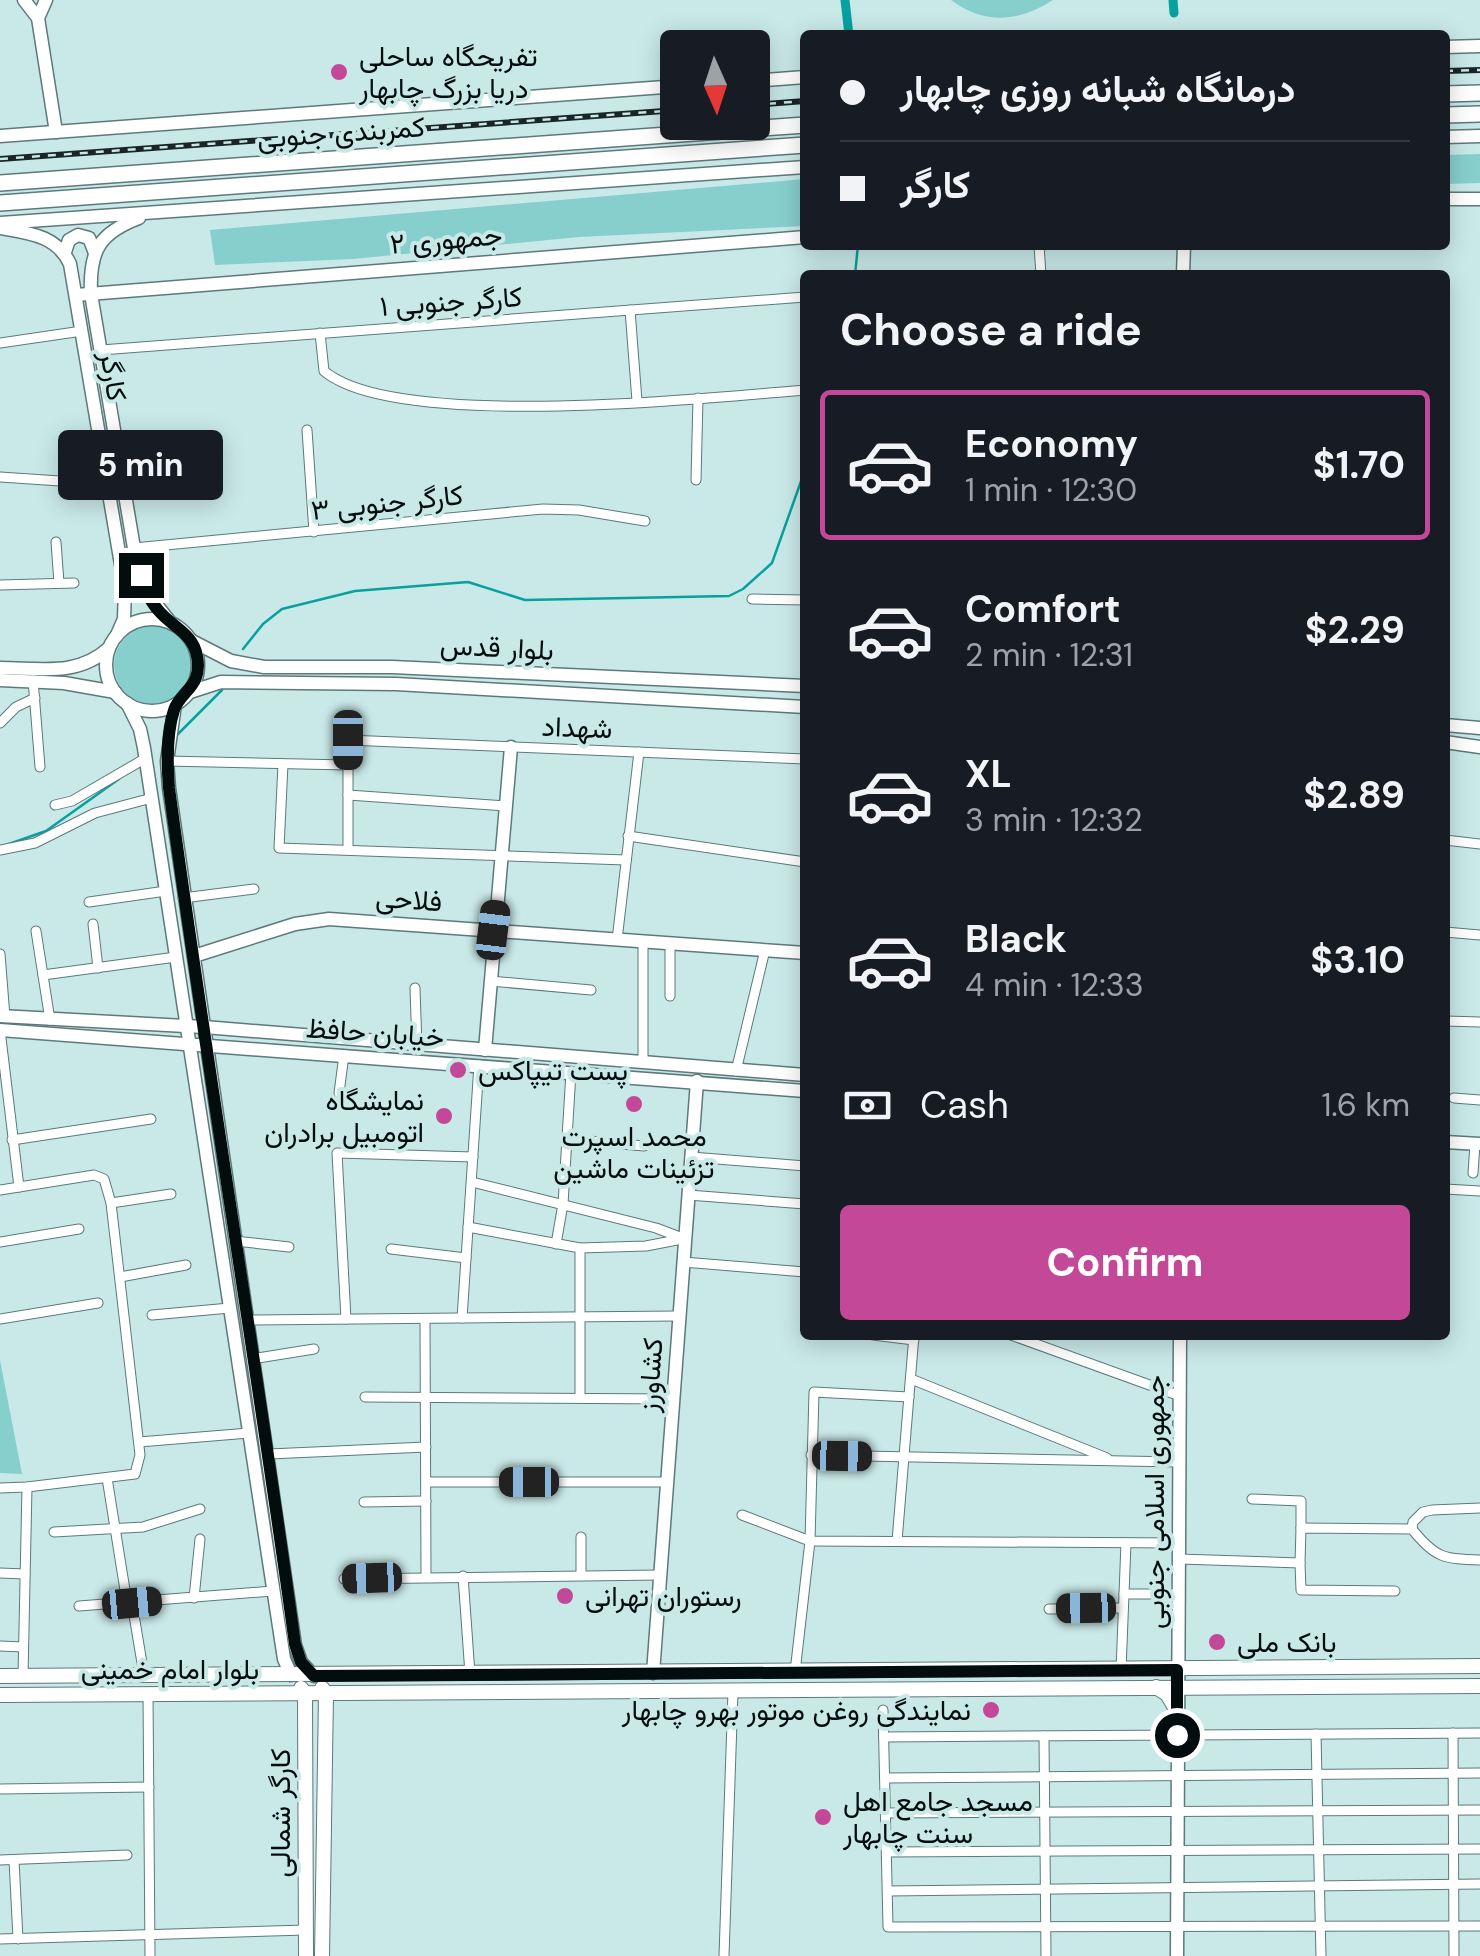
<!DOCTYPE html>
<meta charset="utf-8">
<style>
body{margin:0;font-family:"DM Sans",Vazirmatn,sans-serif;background:#20242c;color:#f1f3f6;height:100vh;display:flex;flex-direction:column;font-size:38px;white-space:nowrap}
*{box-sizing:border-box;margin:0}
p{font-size:32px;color:#9ea1a6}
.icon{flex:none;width:55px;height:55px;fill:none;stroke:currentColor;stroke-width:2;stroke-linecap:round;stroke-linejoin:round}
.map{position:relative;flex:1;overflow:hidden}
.drawer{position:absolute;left:800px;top:270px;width:650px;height:1070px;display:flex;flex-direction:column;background:#171b24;border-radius:10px;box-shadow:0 5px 25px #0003}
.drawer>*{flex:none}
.top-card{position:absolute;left:800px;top:30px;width:650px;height:220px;border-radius:10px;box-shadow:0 5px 25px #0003;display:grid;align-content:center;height:220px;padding:0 40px;background:#171b24}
.needle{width:65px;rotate:177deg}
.fabs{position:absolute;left:660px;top:30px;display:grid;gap:20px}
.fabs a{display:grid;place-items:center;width:110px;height:110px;border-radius:10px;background:#171b24;box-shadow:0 5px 25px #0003;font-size:50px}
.end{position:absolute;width:45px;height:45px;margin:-22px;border:12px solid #040d0d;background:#fff;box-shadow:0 0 0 5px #fff}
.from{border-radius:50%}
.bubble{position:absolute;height:70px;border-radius:10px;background:#171b24;box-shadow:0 5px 25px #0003;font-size:32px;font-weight:700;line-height:70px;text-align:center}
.car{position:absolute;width:30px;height:60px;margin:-30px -15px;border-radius:12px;box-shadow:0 0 8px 2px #0007;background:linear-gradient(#222 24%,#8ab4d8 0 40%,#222 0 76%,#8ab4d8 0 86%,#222 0)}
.top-card b{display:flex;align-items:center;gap:35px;height:95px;font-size:38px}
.top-card b+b{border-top:2px solid #363941}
.top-card i{width:25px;height:25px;background:#f1f3f6}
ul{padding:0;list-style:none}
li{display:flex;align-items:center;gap:30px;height:150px;margin:0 20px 15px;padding:0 20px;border:5px solid transparent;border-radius:10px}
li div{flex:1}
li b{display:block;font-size:38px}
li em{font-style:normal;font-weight:700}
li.active{border-color:#c44898}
li>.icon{width:90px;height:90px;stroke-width:1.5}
h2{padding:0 40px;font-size:45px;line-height:120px}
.pay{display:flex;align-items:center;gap:25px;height:110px;padding:0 40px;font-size:38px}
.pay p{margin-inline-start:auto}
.button{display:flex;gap:20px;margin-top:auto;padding:20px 40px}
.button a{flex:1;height:115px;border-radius:10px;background:#c44898;color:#fff;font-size:40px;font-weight:700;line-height:115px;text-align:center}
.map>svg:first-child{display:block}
.green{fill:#87cfcd}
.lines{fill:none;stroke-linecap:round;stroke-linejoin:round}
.stream{stroke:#09a0a0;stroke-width:2.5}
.canal{stroke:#09a0a0;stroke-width:9}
.street-casing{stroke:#5d7979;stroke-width:11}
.secondary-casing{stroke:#5d7979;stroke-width:15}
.primary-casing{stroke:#5d7979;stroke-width:16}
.highway-casing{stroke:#5d7979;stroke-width:18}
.street{stroke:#fff;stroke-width:9}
.secondary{stroke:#fff;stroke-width:12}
.primary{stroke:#fff;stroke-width:14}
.highway{stroke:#fff;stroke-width:15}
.rail-casing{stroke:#1a2525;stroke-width:6}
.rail{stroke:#c9e9e8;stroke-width:2.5;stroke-dasharray:8;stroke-linecap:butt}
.route{stroke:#040d0d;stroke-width:12}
.poi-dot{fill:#c44898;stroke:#c9e9e8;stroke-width:4}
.labels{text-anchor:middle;stroke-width:8;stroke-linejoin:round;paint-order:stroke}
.poi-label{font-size:28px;fill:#040d0d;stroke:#c9e9e8;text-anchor:start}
.street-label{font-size:28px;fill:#040d0d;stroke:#c9e9e8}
</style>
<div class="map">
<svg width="1480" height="1956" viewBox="0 0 1480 1956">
<rect width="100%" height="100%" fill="#c9e9e8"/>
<g class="green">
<path d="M 951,0 L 1053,0 C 1019,22 984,25 951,0 Z"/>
<polygon points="1480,154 1480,183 1445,184 1445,155"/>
<polygon points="805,179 805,226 579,237 353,259 215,265 210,230"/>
<circle cx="153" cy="665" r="39"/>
<polygon points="0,1360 22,1474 0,1473"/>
</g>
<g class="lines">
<g class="stream">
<polyline points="855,275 858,245"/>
<polyline points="243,649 263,624 282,609 355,591 468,582 525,600 729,596 743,589 772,563 805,470"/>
<polyline points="176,736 222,690"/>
<polyline points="6,845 46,831 119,779"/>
</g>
<g class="canal">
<polyline points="845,0 849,35"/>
<polyline points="1173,0 1174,13"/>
</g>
<g class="street-casing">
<g id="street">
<polyline points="1039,245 1041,275"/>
<polyline points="630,310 637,401"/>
<path d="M 320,333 L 324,371 C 395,431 706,398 805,390"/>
<polyline points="0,343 82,331"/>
<polyline points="101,350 805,297"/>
<polyline points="307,430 314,532"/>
<polyline points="0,477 105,484"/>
<polyline points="696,480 698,398"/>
<polyline points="56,542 59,583"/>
<polyline points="134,548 543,509 579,510 645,521"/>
<polyline points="0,585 74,583"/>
<polyline points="752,599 805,600"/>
<polyline points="33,680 40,767"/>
<polyline points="0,723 16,707 35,698"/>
<polyline points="167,761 348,765"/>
<polyline points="283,764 279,848 626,860"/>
<polyline points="348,795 506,806"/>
<polyline points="55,805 72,801 146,758"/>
<polyline points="628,836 805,862"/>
<polyline points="1445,840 1480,844"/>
<polyline points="348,849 348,740 805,759"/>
<polyline points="0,850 35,843 95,813 152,798"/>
<polyline points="183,898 254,889"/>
<polyline points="89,902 166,891"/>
<polyline points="93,924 98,968"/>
<polyline points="36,931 50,1020"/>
<polyline points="1445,932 1480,935"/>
<polyline points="617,940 639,752"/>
<polyline points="670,944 670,996"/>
<polyline points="0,954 5,1017"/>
<polyline points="43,975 176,957"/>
<polyline points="490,981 591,990"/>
<polyline points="415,988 417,1047"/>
<polyline points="1445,1021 1480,1022"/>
<polyline points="0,1030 19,1187"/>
<polyline points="643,1062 643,942"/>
<polyline points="736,1071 765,950"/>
<polyline points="339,1093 344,1055"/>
<polyline points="1454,1098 1480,1100"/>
<polyline points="568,1139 644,1146"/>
<polyline points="12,1140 151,1119"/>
<polyline points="691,1157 805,1166"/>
<polyline points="1473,1173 1475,1144"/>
<polyline points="472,1182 656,1228 685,1239"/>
<polyline points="1445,1189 1480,1191"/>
<polyline points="0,1190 94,1175 104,1179 111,1203 140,1455 135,1474 27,1487 0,1488"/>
<polyline points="688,1195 805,1204"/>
<polyline points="111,1203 171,1194"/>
<polyline points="468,1227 580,1248 580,1398"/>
<polyline points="235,1241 289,1247"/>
<polyline points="0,1242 79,1229"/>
<polyline points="556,1244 563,1204 571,1072"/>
<polyline points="580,1248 646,1246 682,1239"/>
<polyline points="391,1249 466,1258"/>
<polyline points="683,1262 805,1272"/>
<polyline points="120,1277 186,1265"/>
<polyline points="152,1315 230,1308"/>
<polyline points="462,1318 479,1065"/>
<polyline points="0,1319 98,1303"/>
<polyline points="346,1319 337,1153 473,1157"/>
<polyline points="425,1319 426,1576"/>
<polyline points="246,1320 679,1316"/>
<polyline points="873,1335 914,1340"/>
<polyline points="1011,1335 1180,1396"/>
<polyline points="252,1359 314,1349"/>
<polyline points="911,1379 1107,1458"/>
<polyline points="365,1397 673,1399"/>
<polyline points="139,1442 249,1433"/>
<polyline points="269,1454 426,1447"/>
<polyline points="811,1455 1179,1462"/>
<polyline points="107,1478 125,1590 132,1603 144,1675"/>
<polyline points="426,1482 667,1482"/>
<polyline points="1252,1499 1301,1501 1301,1528"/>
<polyline points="364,1502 426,1501"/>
<polyline points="742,1515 810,1541 1179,1543"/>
<polyline points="1412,1529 1413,1522 1423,1512 1432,1510 1480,1508"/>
<polyline points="54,1532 143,1527 200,1509"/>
<polyline points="897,1541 914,1335"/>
<path d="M 1179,1559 L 1300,1563 L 1301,1528 L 1412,1529 C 1435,1558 1444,1559 1480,1560"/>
<polyline points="1300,1563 1301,1590 1395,1591"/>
<polyline points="0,1573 25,1574"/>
<polyline points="581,1575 581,1537"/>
<polyline points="463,1576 470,1674"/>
<polyline points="344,1579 660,1575"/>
<polyline points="1124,1594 1179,1594"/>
<polyline points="194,1598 200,1539"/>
<polyline points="79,1606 273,1591"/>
<polyline points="1049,1609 1123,1608"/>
<polyline points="0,1646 23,1647"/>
<polyline points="1121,1670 1126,1543"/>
<polyline points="795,1672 810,1541 814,1392 909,1397"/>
<polyline points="23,1676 27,1487"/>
<polyline points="148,1693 150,1956"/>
<polyline points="883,1710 888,1927 1480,1926"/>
<polyline points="1453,1733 1454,1956"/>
<polyline points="1316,1734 1321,1956"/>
<polyline points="1044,1736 1046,1956"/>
<polyline points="884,1737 1480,1733"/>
<polyline points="885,1778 1480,1773"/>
<polyline points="0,1789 149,1787"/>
<polyline points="886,1813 1480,1810"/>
<polyline points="887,1852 1480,1849"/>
<polyline points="0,1860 127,1855"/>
<polyline points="14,1860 18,1939"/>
<polyline points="888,1891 1480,1884"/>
<polyline points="0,1939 306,1930"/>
<polyline points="724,1956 733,1692"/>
</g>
</g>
<g class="secondary-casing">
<g id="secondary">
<polyline points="24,0 38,18 56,132"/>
<polyline points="38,18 46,0"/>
<polyline points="1445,47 1480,46"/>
<polyline points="752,81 805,77"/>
<polyline points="0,136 678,86"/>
<polyline points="1445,137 1480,136"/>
<polyline points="1445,199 1480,199"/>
<path d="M 139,218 C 99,233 89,251 91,294 L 134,548 L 147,593 L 170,622"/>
<polyline points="0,223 805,167"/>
<path d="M 0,228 C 28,233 57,235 70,264 L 125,588 L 124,619 L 117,635"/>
<polyline points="65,252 69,240 78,235 89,238 95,253"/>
<polyline points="1183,275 1184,245"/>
<polyline points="76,295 805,237"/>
<circle cx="152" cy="665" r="46"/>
<polyline points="192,641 231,661 264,667 392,667 805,686"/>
<path d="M 0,668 C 41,668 77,677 109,648"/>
<polyline points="0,680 64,683 115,692"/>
<polyline points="190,692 221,682 396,684 805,707"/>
<polyline points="127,703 140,729 144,748 284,1659 291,1675"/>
<polyline points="175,705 167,761 169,788 295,1645 301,1662 314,1676"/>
<polyline points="1445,725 1480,728"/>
<polyline points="1445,742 1480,747"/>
<polyline points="194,956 295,924 329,919 805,953"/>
<polyline points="0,1016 204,1027 805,1075"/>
<polyline points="0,1030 805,1091"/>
<polyline points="485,1050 511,747"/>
<polyline points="1445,1142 1480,1144"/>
<polyline points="653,1673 697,1081"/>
<polyline points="1177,1956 1180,1335"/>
</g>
</g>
<g class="primary-casing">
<g id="primary">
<polyline points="0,1676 1480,1666"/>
<polyline points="1156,1687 1167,1694 1177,1711"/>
<polyline points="301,1688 305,1694 306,1956"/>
<polyline points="322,1688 326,1694 322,1956"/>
<polyline points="0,1695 1480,1686"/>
</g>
</g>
<g class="highway-casing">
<g id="highway">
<polyline points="1445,94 1480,93"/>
<polyline points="1445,115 1480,114"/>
<polyline points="0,183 805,125"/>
<polyline points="0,203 805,145"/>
</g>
</g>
<use href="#street" class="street"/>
<use href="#secondary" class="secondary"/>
<use href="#primary" class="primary"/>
<use href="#highway" class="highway"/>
<g class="rail-casing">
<g id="rail">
<polyline points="1445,71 1480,70"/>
<polyline points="752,105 805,101"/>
<polyline points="0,159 678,110"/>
</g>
</g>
<use href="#rail" class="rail"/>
</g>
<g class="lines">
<path class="route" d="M 141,575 C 145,588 149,600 158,610 C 172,627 193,633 197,656 C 203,687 181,690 174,710 C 166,735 167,763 169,788 C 208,1074 256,1359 295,1644 L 301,1662 L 314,1676 L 1177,1670 L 1177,1735"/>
</g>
<g class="poi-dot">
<circle cx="339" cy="72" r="10"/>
<circle cx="458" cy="1070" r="10"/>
<circle cx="634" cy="1104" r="10"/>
<circle cx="444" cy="1116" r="10"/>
<circle cx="565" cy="1596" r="10"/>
<circle cx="1217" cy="1642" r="10"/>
<circle cx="991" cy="1710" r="10"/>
<circle cx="823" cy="1817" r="10"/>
</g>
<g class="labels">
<g class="poi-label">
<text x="359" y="66">تفریحگاه ساحلی<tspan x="359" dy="32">دریا بزرگ چابهار</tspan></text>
<text x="478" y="1080">پست تیپاکس</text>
<text x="424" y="1110" text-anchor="end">نمایشگاه<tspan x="424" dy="32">اتومبیل برادران</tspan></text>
<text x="634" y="1146" text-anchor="middle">محمد اسپرت<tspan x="634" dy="32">تزئینات ماشین</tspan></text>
<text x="585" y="1606">رستوران تهرانی</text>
<text x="1237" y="1652">بانک ملی</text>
<text x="971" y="1720" text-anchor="end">نمایندگی روغن موتور بهرو چابهار</text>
<text x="843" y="1811">مسجد جامع اهل<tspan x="843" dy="32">سنت چابهار</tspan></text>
</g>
<g class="street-label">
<text transform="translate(341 132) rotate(-4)" y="10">کمربندی جنوبی</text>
<text transform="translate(446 239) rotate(-5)" y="10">جمهوری ۲</text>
<text transform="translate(451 301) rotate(-4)" y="10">کارگر جنوبی ۱</text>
<text transform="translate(114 376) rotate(81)" y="10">کارگر</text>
<text transform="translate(387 502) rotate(-6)" y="10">کارگر جنوبی ۳</text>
<text transform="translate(497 647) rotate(3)" y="10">بلوار قدس</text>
<text transform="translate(577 727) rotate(2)" y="10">شهداد</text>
<text transform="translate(409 899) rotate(4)" y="10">فلاحی</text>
<text transform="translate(375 1032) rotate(4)" y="10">خیابان حافظ</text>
<text transform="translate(650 1375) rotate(-86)" y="10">کشاورز</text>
<text transform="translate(1154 1502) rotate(-90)" y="10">جمهوری اسلامی جنوبی</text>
<text x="170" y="1679">بلوار امام خمینی</text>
<text transform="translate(280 1813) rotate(-90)" y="10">کارگر شمالی</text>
</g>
</g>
</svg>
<div class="fabs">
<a><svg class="needle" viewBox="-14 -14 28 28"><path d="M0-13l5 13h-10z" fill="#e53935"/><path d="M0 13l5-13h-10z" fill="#9ea1a6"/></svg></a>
</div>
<i class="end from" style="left:1177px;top:1735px"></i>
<i class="end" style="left:141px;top:575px"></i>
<div class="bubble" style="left:58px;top:430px;width:165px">5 min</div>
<i class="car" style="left:348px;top:740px;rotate:180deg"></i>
<i class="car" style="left:493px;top:930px;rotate:7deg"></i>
<i class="car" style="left:842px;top:1456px;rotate:91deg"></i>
<i class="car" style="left:529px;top:1482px;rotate:270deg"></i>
<i class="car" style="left:372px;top:1578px;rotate:268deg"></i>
<i class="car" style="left:132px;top:1603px;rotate:85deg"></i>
<i class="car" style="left:1086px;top:1608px;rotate:269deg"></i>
<div class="top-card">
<b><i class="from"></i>درمانگاه شبانه روزی چابهار</b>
<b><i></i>کارگر</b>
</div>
<section class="drawer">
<h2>Choose a ride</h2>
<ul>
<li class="active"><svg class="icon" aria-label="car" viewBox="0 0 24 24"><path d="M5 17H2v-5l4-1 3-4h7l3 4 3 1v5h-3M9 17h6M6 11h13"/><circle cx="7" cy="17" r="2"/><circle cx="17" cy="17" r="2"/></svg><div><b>Economy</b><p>1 min · 12:30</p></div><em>$1.70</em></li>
<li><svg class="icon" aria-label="car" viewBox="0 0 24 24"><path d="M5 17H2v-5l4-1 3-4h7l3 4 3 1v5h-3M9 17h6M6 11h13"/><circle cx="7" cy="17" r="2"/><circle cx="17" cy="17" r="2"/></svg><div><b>Comfort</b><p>2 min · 12:31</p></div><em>$2.29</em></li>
<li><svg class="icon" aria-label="car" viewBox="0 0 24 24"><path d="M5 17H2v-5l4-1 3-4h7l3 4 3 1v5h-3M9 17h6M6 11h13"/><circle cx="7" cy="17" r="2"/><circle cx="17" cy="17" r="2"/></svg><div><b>XL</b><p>3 min · 12:32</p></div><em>$2.89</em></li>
<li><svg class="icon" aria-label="car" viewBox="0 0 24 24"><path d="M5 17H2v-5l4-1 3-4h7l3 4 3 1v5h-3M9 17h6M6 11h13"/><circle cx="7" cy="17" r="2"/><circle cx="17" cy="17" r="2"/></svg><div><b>Black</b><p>4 min · 12:33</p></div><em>$3.10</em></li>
</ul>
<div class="pay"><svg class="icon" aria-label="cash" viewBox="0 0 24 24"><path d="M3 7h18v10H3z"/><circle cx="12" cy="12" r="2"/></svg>Cash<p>1.6 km</p></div>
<div class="button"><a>Confirm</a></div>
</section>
</div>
